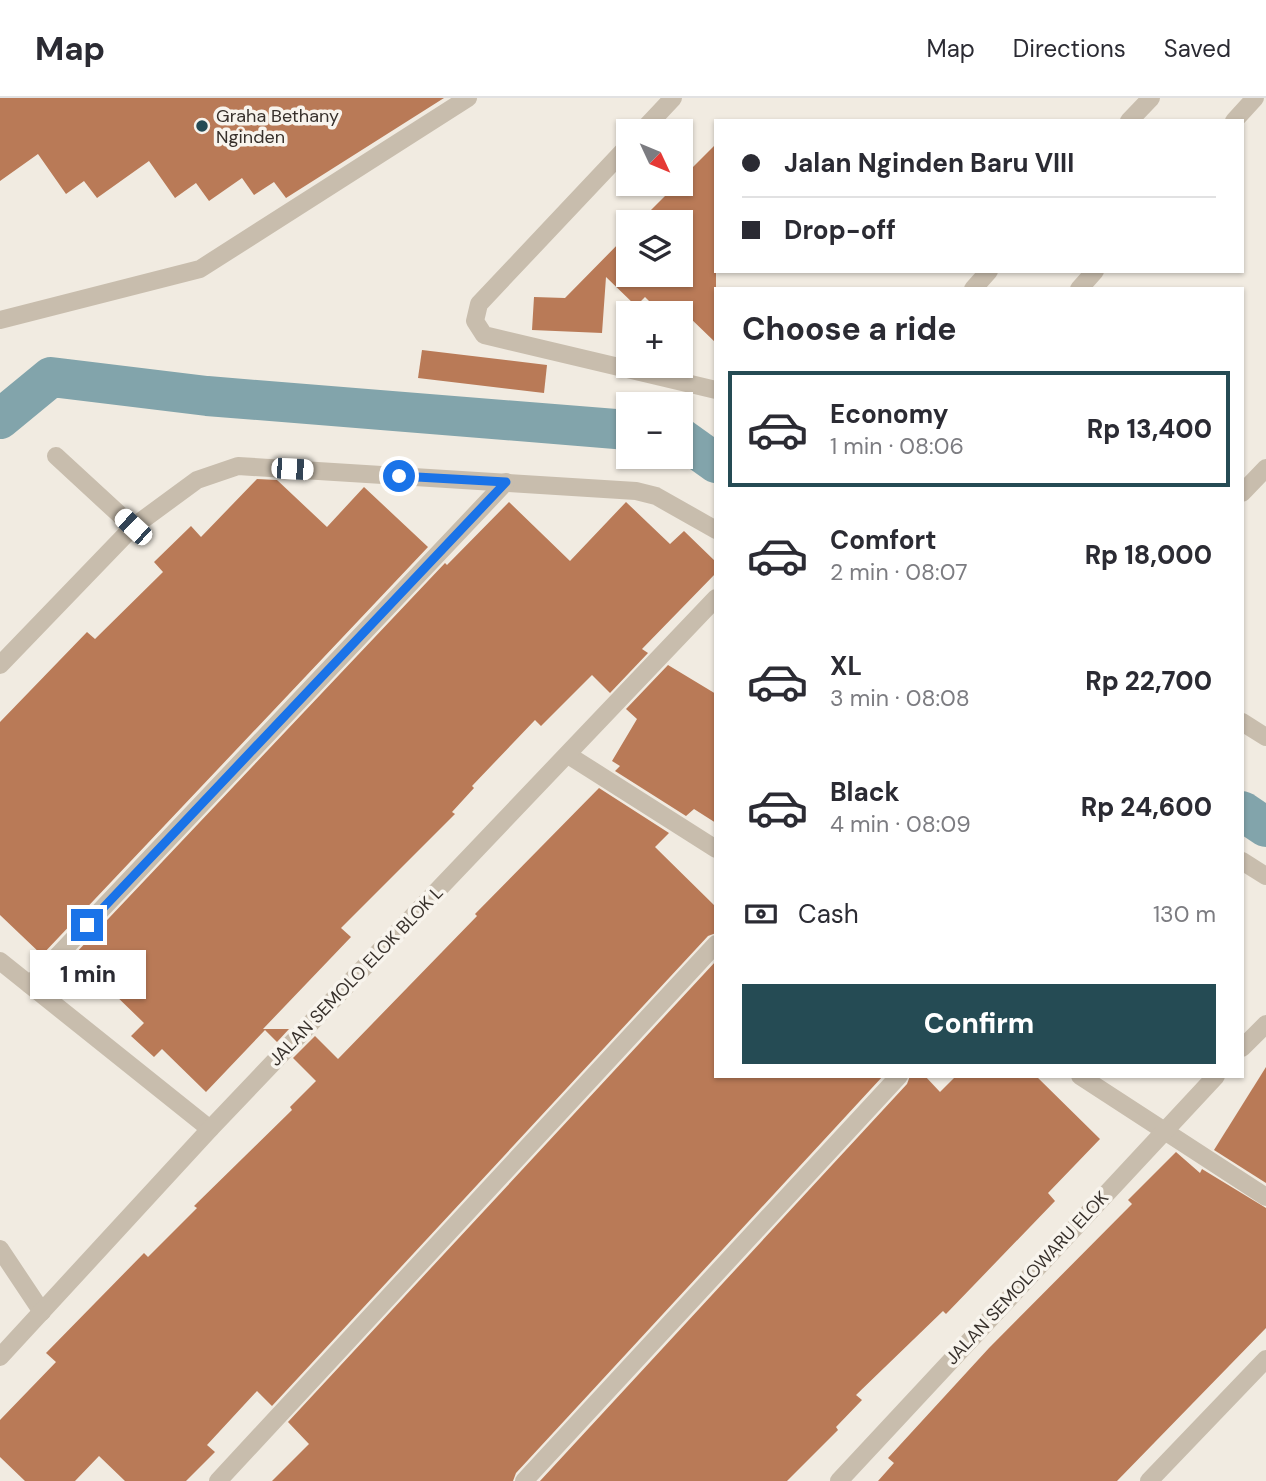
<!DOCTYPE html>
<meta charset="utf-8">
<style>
body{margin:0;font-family:"DM Sans",sans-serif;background:#f7f7f7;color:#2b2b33;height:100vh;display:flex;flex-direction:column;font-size:26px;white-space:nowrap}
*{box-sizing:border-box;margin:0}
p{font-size:23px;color:#7c7c81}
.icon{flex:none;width:38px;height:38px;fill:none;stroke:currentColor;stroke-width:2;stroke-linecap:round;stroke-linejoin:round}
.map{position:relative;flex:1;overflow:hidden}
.sheet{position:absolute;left:714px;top:189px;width:530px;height:791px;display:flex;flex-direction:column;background:#fff;border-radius:0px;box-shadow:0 2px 5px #0004}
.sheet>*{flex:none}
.guide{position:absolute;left:714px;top:21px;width:530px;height:154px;border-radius:0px;box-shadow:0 2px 5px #0004;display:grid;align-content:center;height:154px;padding:0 28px;background:#fff}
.needle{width:46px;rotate:134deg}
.fabs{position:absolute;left:616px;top:21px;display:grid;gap:14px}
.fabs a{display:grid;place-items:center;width:77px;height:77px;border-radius:0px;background:#fff;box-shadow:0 2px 5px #0004;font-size:35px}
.end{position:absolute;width:32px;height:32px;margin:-16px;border:9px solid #1a73e8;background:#fff;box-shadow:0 0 0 4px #fff}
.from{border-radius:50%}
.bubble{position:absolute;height:49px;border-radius:0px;background:#fff;box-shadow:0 2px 5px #0004;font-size:23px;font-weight:800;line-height:49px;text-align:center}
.car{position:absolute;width:21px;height:42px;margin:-21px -10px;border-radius:9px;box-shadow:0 0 5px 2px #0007;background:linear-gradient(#fff 24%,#345 0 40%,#fff 0 76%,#345 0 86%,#fff 0)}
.guide b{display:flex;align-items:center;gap:24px;height:66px;font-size:26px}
.guide b+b{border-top:2px solid #e1e1e2}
.guide i{width:18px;height:18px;background:#2b2b33}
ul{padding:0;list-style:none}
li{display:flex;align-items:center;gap:21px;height:116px;margin:0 14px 10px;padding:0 14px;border:4px solid transparent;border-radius:0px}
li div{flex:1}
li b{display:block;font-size:26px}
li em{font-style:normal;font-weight:800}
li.current{border-color:#254b54}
li>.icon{width:63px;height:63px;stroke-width:1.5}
h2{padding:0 28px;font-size:32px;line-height:84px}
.pay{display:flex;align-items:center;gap:18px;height:77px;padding:0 28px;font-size:26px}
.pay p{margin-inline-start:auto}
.primary-button{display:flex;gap:14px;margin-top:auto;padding:14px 28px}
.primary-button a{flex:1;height:80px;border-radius:0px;background:#254b54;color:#fff;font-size:28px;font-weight:800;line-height:80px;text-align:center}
header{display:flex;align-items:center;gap:42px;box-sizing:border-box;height:98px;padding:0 35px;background:#fff;border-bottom:2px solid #e1e1e2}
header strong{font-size:33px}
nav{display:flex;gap:38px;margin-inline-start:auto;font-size:24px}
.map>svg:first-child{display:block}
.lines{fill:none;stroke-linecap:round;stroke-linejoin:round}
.canal{stroke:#82a4ab;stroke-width:40}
.building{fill:#b97a57}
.lane{stroke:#c8bdad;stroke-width:18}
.street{stroke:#c8bdad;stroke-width:18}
.route{stroke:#1a73e8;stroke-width:9}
.poi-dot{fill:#254b54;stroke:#f8f4ed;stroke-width:2.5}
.labels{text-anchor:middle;stroke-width:7;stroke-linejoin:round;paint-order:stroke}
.poi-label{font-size:18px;fill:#37302b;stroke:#f8f4ed;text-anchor:start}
.street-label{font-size:18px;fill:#37302b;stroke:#f8f4ed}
</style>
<header>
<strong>Map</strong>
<nav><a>Map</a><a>Directions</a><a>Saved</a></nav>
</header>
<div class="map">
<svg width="1266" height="1383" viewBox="0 0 1266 1383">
<rect width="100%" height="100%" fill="#f1ebe1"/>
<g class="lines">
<g class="canal">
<polyline points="0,321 51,279 207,298 628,332"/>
<polyline points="681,340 716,365"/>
<polyline points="1242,713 1266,729"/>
</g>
</g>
<g class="building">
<polygon points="0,0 444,0 286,100 274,84 254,97 242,80 209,103 196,85 175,100 149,63 97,100 84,83 66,96 38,56 0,83"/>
<polygon points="716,46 716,245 687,217 681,224 681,215 661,215 645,199 636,208 606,179 602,235 532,232 534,199 565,200 628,136 628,177 681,177 681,124 639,124 677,86 681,86 681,81"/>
<polygon points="422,252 547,267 544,295 418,280"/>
<polygon points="257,381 277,382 327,429 364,389 428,449 42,857 0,817 0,624 87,534 95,541 163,474 154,464 191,428 201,439"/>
<polygon points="509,404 570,463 626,404 670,446 684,433 716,464 716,475 642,551 648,555 610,595 592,577 541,628 535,622 472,688 474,690 452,714 455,716 341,830 351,839 263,931 289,931 277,944 265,932 206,994 162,951 154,959 131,938 144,925 74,857 445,465 447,467"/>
<polygon points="668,567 716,596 716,725 694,711 686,718 615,673 620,668 612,663 637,621 626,611"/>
<polygon points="599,690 669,735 655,749 716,809 716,835 708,838 272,1308 257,1293 207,1347 215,1354 186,1383 125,1383 99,1358 75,1383 25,1383 0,1359 0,1322 56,1264 46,1255 144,1155 148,1159 197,1110 194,1108 292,1012 290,1009 316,983 293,960 315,938 338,961 477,818 475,816"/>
<polygon points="716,863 716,978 883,978 516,1375 513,1383 272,1383 309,1346 288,1324"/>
<polygon points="1266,969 1266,1085 1214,1052"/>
<polygon points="910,978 925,978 940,994 956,978 1036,978 1100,1041 1048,1095 1055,1103 946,1216 943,1213 856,1297 862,1302 836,1329 838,1332 787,1383 540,1383 907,986"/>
<polygon points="1176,1054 1200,1075 1202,1071 1266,1110 1266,1230 1117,1383 878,1383 894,1365 888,1360 989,1250 1132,1106 1128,1102"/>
</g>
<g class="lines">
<g class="lane">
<polyline points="0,222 200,171 468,0"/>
<polyline points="0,1151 42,1214"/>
</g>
<g class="street">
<polyline points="1129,23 1151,0"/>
<polyline points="1234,23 1255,0"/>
<polyline points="642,33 673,0"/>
<polyline points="628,48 479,206 475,223 484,237 716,292"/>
<polyline points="973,191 989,173"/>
<polyline points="1079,191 1095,173"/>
<polyline points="56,358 133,429"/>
<polyline points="1242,395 1266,370"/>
<polyline points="0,567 133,429 197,382 238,368 636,393 656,398 716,432"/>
<polyline points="1242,624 1266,639"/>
<polyline points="568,657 716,751"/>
<polyline points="1242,763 1266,778"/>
<polyline points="0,863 210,1031"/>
<polyline points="30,887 506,384"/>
<polyline points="1242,950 1266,926"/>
<polyline points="1080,978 1266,1099"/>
<polyline points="0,1259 210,1031 716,500"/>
<polyline points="218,1383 716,846"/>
<polyline points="524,1383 899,978"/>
<polyline points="839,1383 1216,978"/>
<polyline points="1149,1383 1266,1261"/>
</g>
</g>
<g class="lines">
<polyline class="route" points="87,827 506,384 399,378"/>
</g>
<circle class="poi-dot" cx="202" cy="28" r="7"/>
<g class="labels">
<g class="poi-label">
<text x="216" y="24">Graha Bethany<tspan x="216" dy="21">Nginden</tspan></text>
</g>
<g class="street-label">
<text transform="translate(356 878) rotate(-46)" y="6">JALAN SEMOLO ELOK BLOK L</text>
<text transform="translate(1027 1180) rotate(-47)" y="6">JALAN SEMOLOWARU ELOK</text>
</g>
</g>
</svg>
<div class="fabs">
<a><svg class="needle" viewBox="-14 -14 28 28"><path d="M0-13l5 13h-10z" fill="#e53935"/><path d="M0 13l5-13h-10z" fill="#7c7c81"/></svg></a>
<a><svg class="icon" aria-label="layers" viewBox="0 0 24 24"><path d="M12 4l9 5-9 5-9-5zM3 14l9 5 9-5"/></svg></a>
<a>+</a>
<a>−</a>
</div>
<i class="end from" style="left:399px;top:378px"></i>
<i class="end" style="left:87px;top:827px"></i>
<div class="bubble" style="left:30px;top:852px;width:116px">1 min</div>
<i class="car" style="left:292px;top:371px;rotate:93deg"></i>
<i class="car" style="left:133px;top:429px;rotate:313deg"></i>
<div class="guide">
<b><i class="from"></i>Jalan Nginden Baru VIII</b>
<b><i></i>Drop-off</b>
</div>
<section class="sheet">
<h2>Choose a ride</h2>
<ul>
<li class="current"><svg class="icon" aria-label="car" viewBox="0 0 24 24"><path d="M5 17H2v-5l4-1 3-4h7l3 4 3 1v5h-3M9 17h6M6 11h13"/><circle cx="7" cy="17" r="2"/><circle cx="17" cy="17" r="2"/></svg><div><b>Economy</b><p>1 min · 08:06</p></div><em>Rp 13,400</em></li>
<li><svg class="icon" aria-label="car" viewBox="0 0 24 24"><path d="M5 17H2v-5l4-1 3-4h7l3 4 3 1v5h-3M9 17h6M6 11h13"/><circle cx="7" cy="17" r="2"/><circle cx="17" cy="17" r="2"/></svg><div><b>Comfort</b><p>2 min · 08:07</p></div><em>Rp 18,000</em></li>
<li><svg class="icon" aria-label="car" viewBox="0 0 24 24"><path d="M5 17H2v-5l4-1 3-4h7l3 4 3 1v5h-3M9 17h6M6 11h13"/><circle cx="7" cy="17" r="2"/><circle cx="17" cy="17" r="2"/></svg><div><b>XL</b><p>3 min · 08:08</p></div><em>Rp 22,700</em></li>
<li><svg class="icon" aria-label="car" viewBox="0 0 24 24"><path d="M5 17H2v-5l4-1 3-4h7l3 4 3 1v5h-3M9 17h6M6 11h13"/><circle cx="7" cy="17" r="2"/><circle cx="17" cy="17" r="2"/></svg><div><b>Black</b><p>4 min · 08:09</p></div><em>Rp 24,600</em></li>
</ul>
<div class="pay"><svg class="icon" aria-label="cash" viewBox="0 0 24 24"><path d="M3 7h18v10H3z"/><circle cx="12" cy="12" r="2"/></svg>Cash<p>130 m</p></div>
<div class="primary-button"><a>Confirm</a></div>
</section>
</div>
